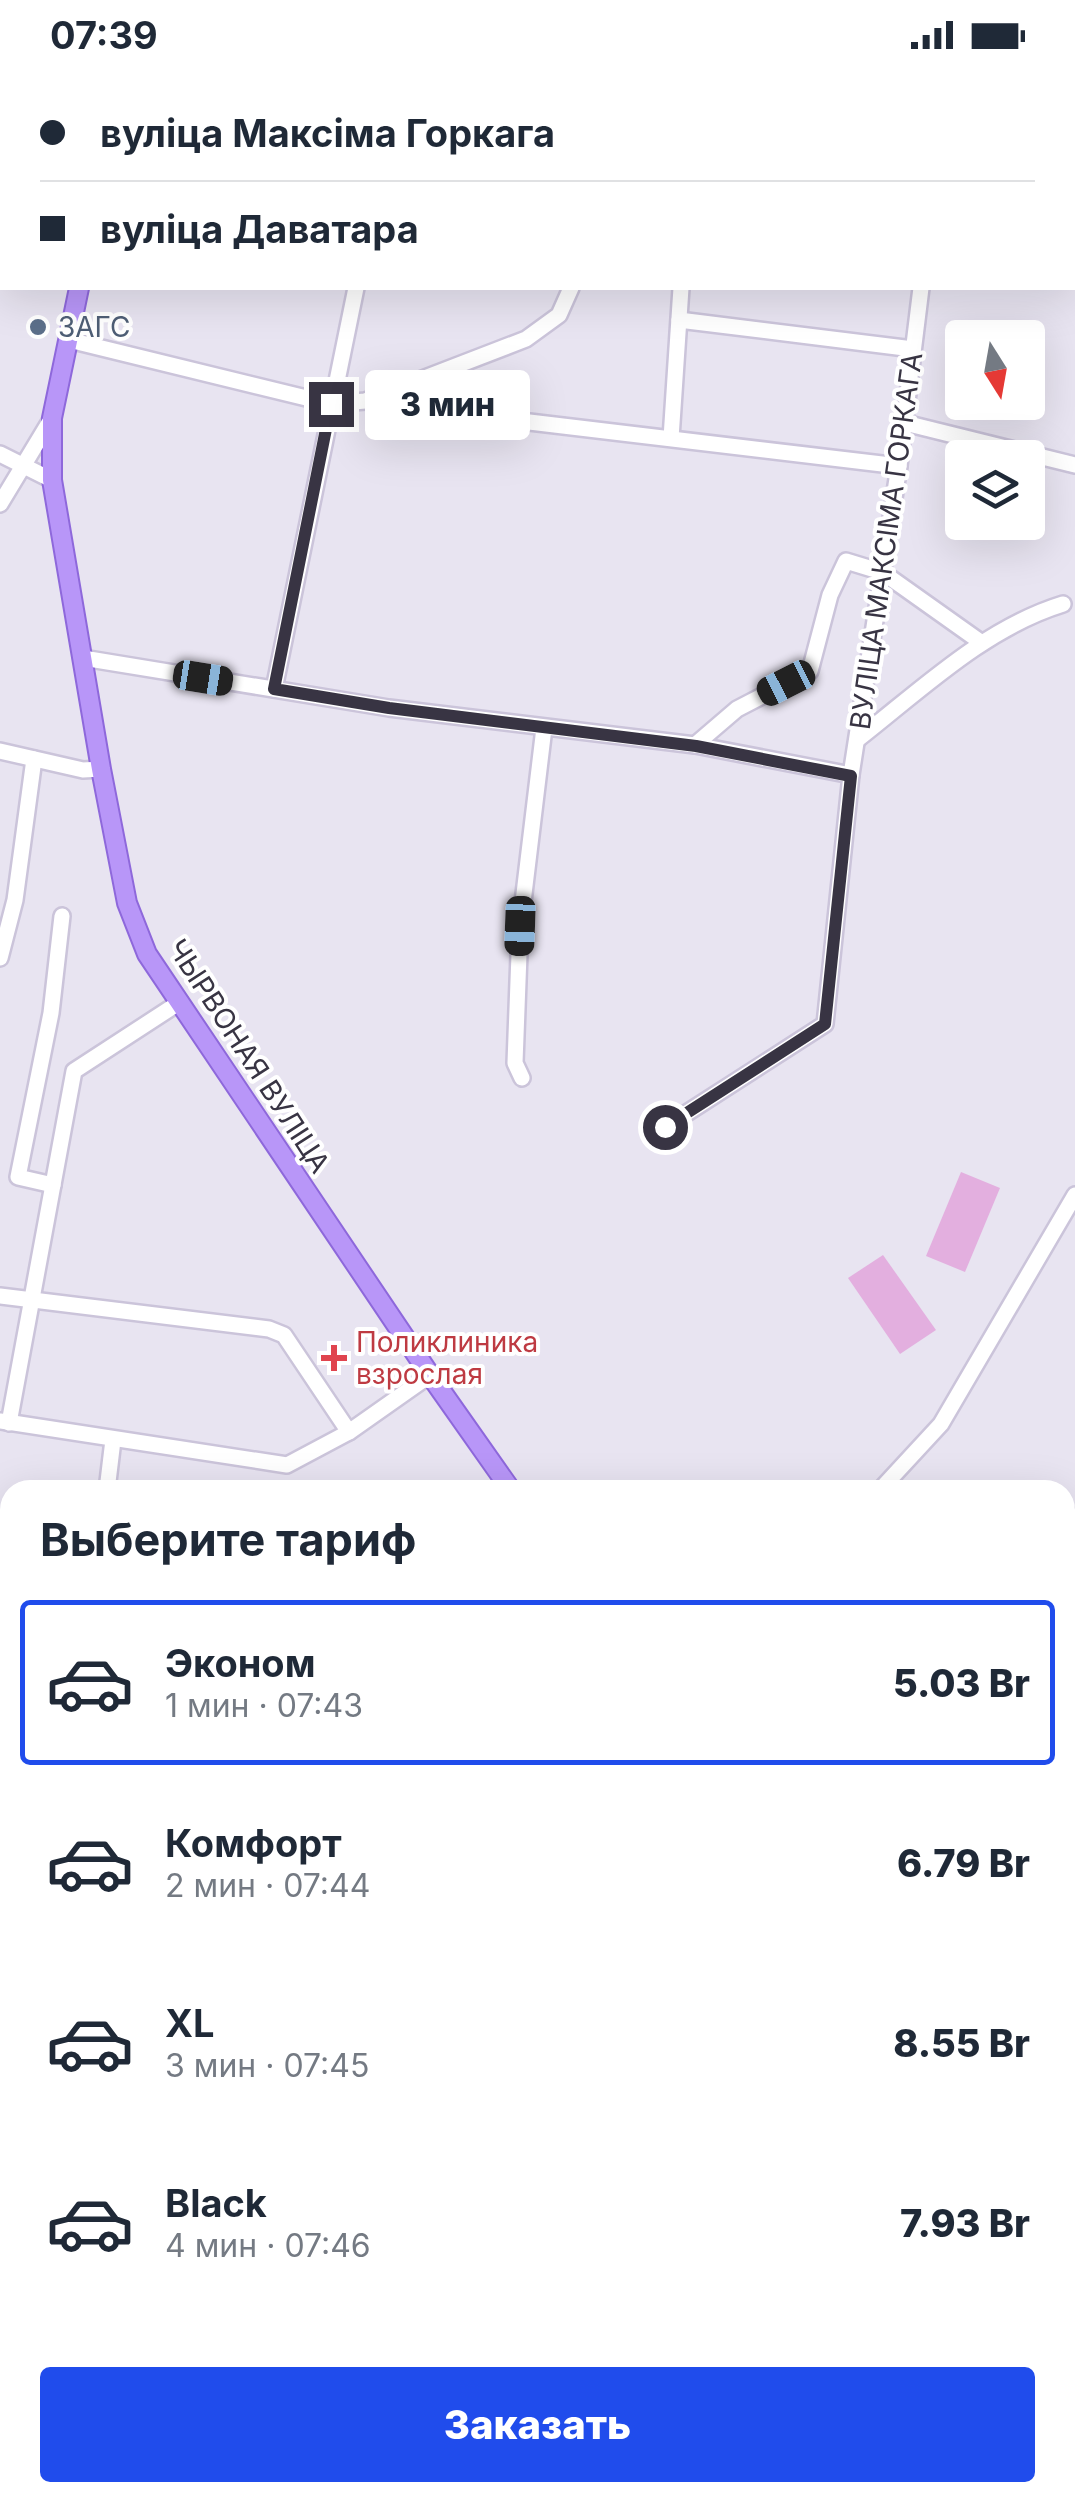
<!DOCTYPE html>
<html lang="ru">
<meta charset="utf-8">
<style>
body{margin:0;font-family:Inter,sans-serif;background:#f2f2f3;color:#1f2937;height:100vh;display:flex;flex-direction:column;font-size:38px;white-space:nowrap}
*{box-sizing:border-box;margin:0}
p{font-size:32px;color:#747a83}
.icon{flex:none;width:55px;height:55px;fill:none;stroke:currentColor;stroke-width:2;stroke-linecap:round;stroke-linejoin:round}
.map{position:relative;flex:1;overflow:hidden}
.panel{position:absolute;left:0px;top:1410px;width:1075px;height:1022px;display:flex;flex-direction:column;background:#fff;border-radius:30px 30px 0 0;box-shadow:0 10px 40px #0002}
.panel>*{flex:none}
.top-card{position:absolute;left:0px;top:0px;width:1075px;height:220px;box-shadow:0 10px 40px #0002;display:grid;align-content:center;height:220px;padding:0 40px;background:#fff}
.needle{width:65px;rotate:169deg}
.tools{position:absolute;left:945px;top:250px;display:grid;gap:20px}
.tools a{display:grid;place-items:center;width:100px;height:100px;border-radius:10px;background:#fff;box-shadow:0 10px 40px #0002;font-size:50px}
.end{position:absolute;width:45px;height:45px;margin:-22px;border:12px solid #383443;background:#fff;box-shadow:0 0 0 5px #fff}
.from{border-radius:50%}
.bubble{position:absolute;height:70px;border-radius:10px;background:#fff;box-shadow:0 10px 40px #0002;font-size:32px;font-weight:800;line-height:70px;text-align:center}
.car{position:absolute;width:30px;height:60px;margin:-30px -15px;border-radius:12px;box-shadow:0 0 8px 2px #0007;background:linear-gradient(#222 24%,#8ab4d8 0 40%,#222 0 76%,#8ab4d8 0 86%,#222 0)}
.top-card b{display:flex;align-items:center;gap:35px;height:95px;font-size:38px}
.top-card b+b{border-top:2px solid #e0e1e3}
.top-card i{width:25px;height:25px;background:#1f2937}
ul{padding:0;list-style:none}
li{display:flex;align-items:center;gap:30px;height:165px;margin:0 20px 15px;padding:0 20px;border:5px solid transparent;border-radius:10px}
li div{flex:1}
li b{display:block;font-size:38px}
li em{font-style:normal;font-weight:800}
li.active{border-color:#204cec}
li>.icon{width:90px;height:90px;stroke-width:1.5}
h2{padding:0 40px;font-size:45px;line-height:120px}
.primary-button{display:flex;gap:20px;margin-top:auto;padding:20px 40px}
.primary-button a{flex:1;height:115px;border-radius:10px;background:#204cec;color:#fff;font-size:40px;font-weight:800;line-height:115px;text-align:center}
.status{display:flex;justify-content:space-between;align-items:center;height:70px;padding:0 50px;background:#fff;direction:ltr}
.status svg{height:28px;fill:currentColor}
.map>svg:first-child{display:block}
.grass{fill:#e3afdf}
.lines{fill:none;stroke-linecap:round;stroke-linejoin:round}
.stream{stroke:#e8eba3;stroke-width:2.5}
.minor-casing{stroke:#cbc4da;stroke-width:20}
.major-casing{stroke:#8e68db;stroke-width:22}
.minor{stroke:#fff;stroke-width:15}
.major{stroke:#b896f8;stroke-width:18}
.rail{stroke:#939393;stroke-width:2.5;stroke-dasharray:12 12;stroke-linecap:butt}
.route{stroke:#383443;stroke-width:12}
.service-dot{fill:#5c6f8a;stroke:#fff;stroke-width:4}
.health-dot{fill:#e0444e;stroke:#fff;stroke-width:4}
.labels{text-anchor:middle;stroke-width:8;stroke-linejoin:round;paint-order:stroke}
.service-label{font-size:28px;fill:#4e5e75;stroke:#fff;text-anchor:start}
.street-label{font-size:28px;fill:#383443;stroke:#fff}
.health-label{font-size:28px;fill:#be3a42;stroke:#fff;text-anchor:start}
</style>
<div class="status"><b>07:39</b><svg viewBox="0 0 49 12"><path d="M0 12V9h3v3zM5 12V6h3v6zM10 12V3h3v9zM15 12V0h3v12zM26 1h20v11H26zM47 4h2v5h-2z"/></svg></div>
<div class="map">
<svg width="1075" height="2432" viewBox="0 0 1075 2432">
<rect width="100%" height="100%" fill="#e8e4f1"/>
<g class="grass">
<polygon points="961,1102 1000,1118 965,1202 926,1186"/>
<polygon points="883,1185 936,1260 900,1284 848,1208"/>
</g>
<g class="lines">
<polyline class="stream" points="756,2 761,0"/>
<g class="minor-casing">
<g id="minor">
<polyline points="207,0 233,2"/>
<polyline points="451,0 453,2"/>
<polyline points="312,2 319,0"/>
<polyline points="711,2 711,0"/>
<polyline points="1059,2 1061,0"/>
<polyline points="1072,204 1075,206"/>
<polyline points="679,250 913,279"/>
<polyline points="69,270 331,334 365,331 526,269 559,245 571,218"/>
<polyline points="521,351 899,396"/>
<polyline points="905,353 1075,395"/>
<polyline points="671,368 681,218"/>
<polyline points="0,384 52,410"/>
<polyline points="0,434 52,348"/>
<polyline points="83,588 389,638 695,675 851,705"/>
<polyline points="274,619 356,218"/>
<path d="M 858,669 C 922,619 985,558 1063,534"/>
<polyline points="695,675 737,639 810,601 830,525 846,491 882,502 982,573"/>
<polyline points="0,681 83,700 101,699"/>
<polyline points="0,888 15,830 34,689"/>
<polyline points="522,1008 515,993 520,857 544,658"/>
<polyline points="665,1057 825,954 851,705 899,396 921,218"/>
<polyline points="53,1115 18,1107 51,943 62,846"/>
<polyline points="0,1226 269,1259 284,1265 349,1362"/>
<polyline points="0,1351 287,1395 349,1362 430,1305"/>
<polyline points="9,1353 74,1001 180,932"/>
<polyline points="107,1420 113,1370"/>
<polyline points="880,1420 941,1354 1075,1125"/>
<polyline points="1065,1445 1075,1447"/>
<polyline points="0,1467 10,1468"/>
<polyline points="1065,1519 1075,1520"/>
<polyline points="0,1760 10,1767"/>
<polyline points="0,1968 10,1971"/>
<polyline points="0,2427 34,2432"/>
<polyline points="557,2432 559,2422"/>
</g>
</g>
<g class="major-casing">
<g id="major">
<polyline points="120,2 120,0"/>
<polyline points="79,218 52,348 52,410 101,699 127,833 147,884 430,1305 511,1420"/>
<polyline points="1065,1783 1075,1784"/>
<polyline points="0,2075 10,2067"/>
</g>
</g>
<use href="#minor" class="minor"/>
<use href="#major" class="major"/>
<polyline class="rail" points="0,1863 10,1873"/>
</g>
<g class="lines">
<polyline class="route" points="331,334 274,619 389,638 696,676 851,706 825,954 665,1057"/>
</g>
<circle class="service-dot" cx="38" cy="257" r="10"/>
<path class="health-dot" d="M329 1273h10v10h10v10h-10v10h-10v-10h-10v-10h10z"/>
<g class="labels">
<g class="service-label">
<text x="58" y="267">ЗАГС</text>
</g>
<g class="street-label">
<text transform="translate(886 471) rotate(-82)" y="10">ВУЛІЦА МАКСІМА ГОРКАГА</text>
<text transform="translate(249 986) rotate(57)" y="10">ЧЫРВОНАЯ ВУЛІЦА</text>
</g>
<g class="health-label">
<text x="356" y="1282">Поликлиника<tspan x="356" dy="32">взрослая</tspan></text>
</g>
</g>
</svg>
<div class="tools">
<a><svg class="needle" viewBox="-14 -14 28 28"><path d="M0-13l5 13h-10z" fill="#e53935"/><path d="M0 13l5-13h-10z" fill="#747a83"/></svg></a>
<a><svg class="icon" aria-label="layers" viewBox="0 0 24 24"><path d="M12 4l9 5-9 5-9-5zM3 14l9 5 9-5"/></svg></a>
</div>
<i class="end from" style="left:665px;top:1057px"></i>
<i class="end" style="left:331px;top:334px"></i>
<div class="bubble" style="left:365px;top:300px;width:165px">3 мин</div>
<i class="car" style="left:203px;top:608px;rotate:99deg"></i>
<i class="car" style="left:786px;top:613px;rotate:243deg"></i>
<i class="car" style="left:520px;top:856px;rotate:182deg"></i>
<div class="top-card">
<b><i class="from"></i>вуліца Максіма Горкага</b>
<b><i></i>вуліца Даватара</b>
</div>
<section class="panel">
<h2>Выберите тариф</h2>
<ul>
<li class="active"><svg class="icon" aria-label="car" viewBox="0 0 24 24"><path d="M5 17H2v-5l4-1 3-4h7l3 4 3 1v5h-3M9 17h6M6 11h13"/><circle cx="7" cy="17" r="2"/><circle cx="17" cy="17" r="2"/></svg><div><b>Эконом</b><p>1 мин · 07:43</p></div><em>5.03 Br</em></li>
<li><svg class="icon" aria-label="car" viewBox="0 0 24 24"><path d="M5 17H2v-5l4-1 3-4h7l3 4 3 1v5h-3M9 17h6M6 11h13"/><circle cx="7" cy="17" r="2"/><circle cx="17" cy="17" r="2"/></svg><div><b>Комфорт</b><p>2 мин · 07:44</p></div><em>6.79 Br</em></li>
<li><svg class="icon" aria-label="car" viewBox="0 0 24 24"><path d="M5 17H2v-5l4-1 3-4h7l3 4 3 1v5h-3M9 17h6M6 11h13"/><circle cx="7" cy="17" r="2"/><circle cx="17" cy="17" r="2"/></svg><div><b>XL</b><p>3 мин · 07:45</p></div><em>8.55 Br</em></li>
<li><svg class="icon" aria-label="car" viewBox="0 0 24 24"><path d="M5 17H2v-5l4-1 3-4h7l3 4 3 1v5h-3M9 17h6M6 11h13"/><circle cx="7" cy="17" r="2"/><circle cx="17" cy="17" r="2"/></svg><div><b>Black</b><p>4 мин · 07:46</p></div><em>7.93 Br</em></li>
</ul>
<div class="primary-button"><a>Заказать</a></div>
</section>
</div>
